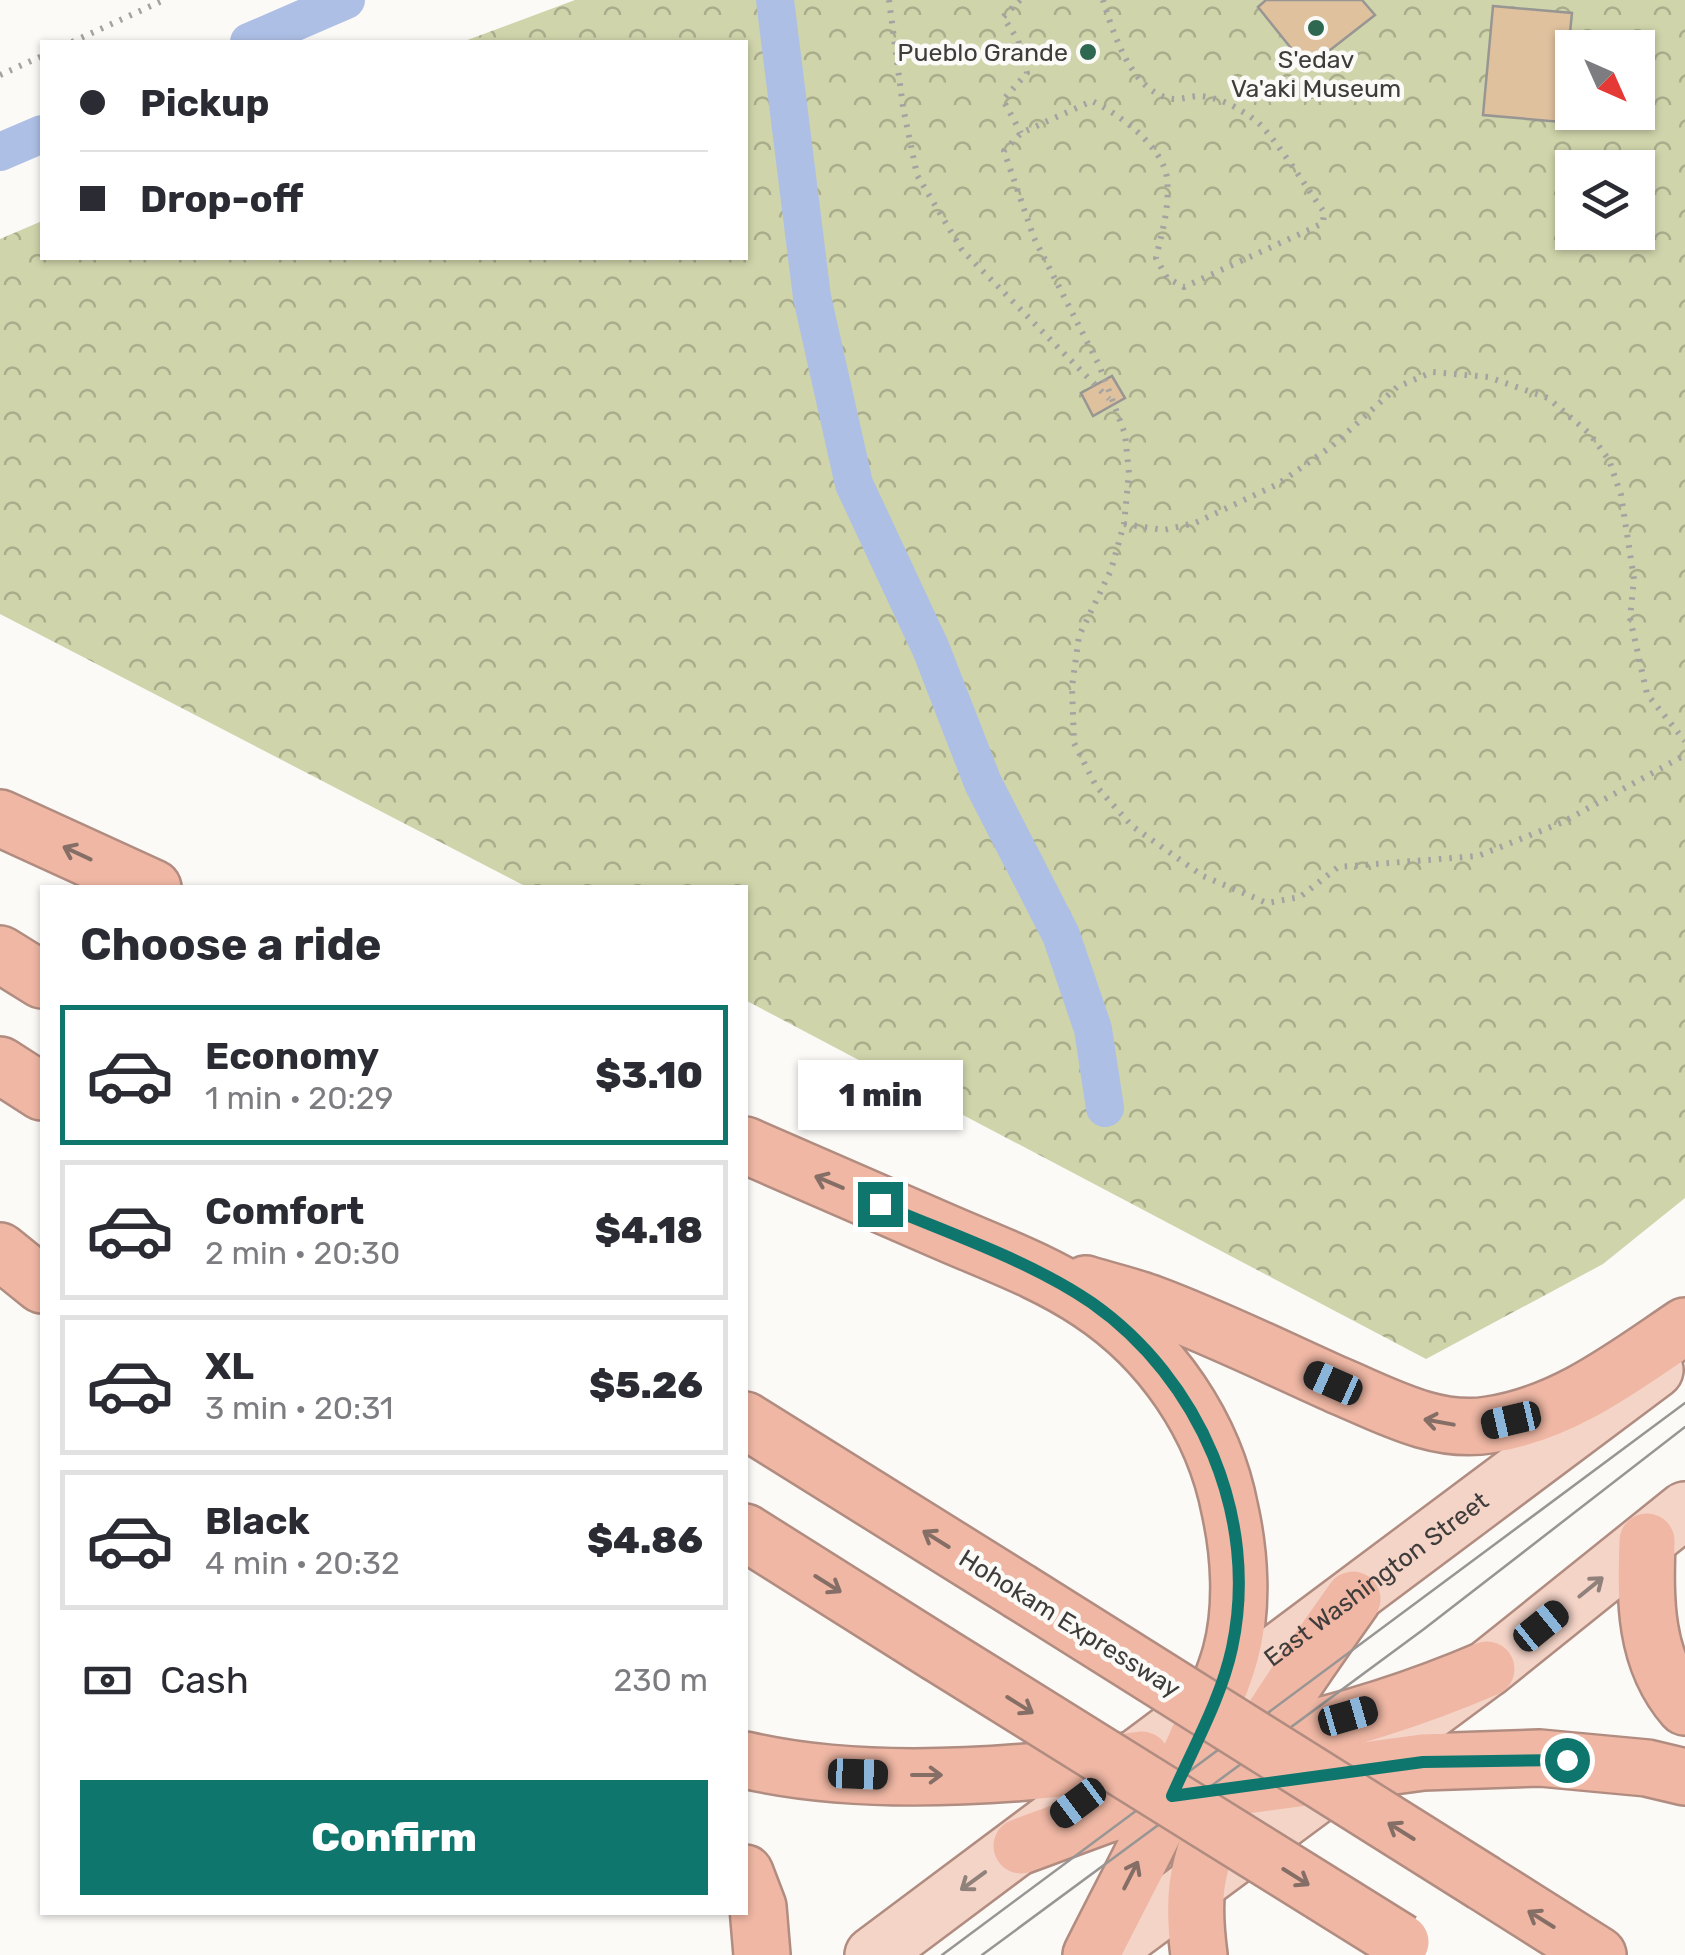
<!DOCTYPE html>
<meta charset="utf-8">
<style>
body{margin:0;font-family:Rubik,sans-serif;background:#f2f2f3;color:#2b2b33;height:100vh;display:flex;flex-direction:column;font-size:38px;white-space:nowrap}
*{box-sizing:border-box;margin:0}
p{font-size:32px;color:#7c7c81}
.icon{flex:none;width:55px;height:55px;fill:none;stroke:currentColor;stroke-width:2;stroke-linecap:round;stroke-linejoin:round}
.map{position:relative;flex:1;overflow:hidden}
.drawer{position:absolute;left:40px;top:885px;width:708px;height:1030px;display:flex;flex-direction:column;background:#fff;border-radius:0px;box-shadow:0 2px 8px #0004}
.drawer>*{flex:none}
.hud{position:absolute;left:40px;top:40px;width:708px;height:220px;border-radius:0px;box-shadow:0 2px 8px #0004;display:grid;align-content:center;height:220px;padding:0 40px;background:#fff}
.needle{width:65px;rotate:135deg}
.tools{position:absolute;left:1555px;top:30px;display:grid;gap:20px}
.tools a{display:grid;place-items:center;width:100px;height:100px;border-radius:0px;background:#fff;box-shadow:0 2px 8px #0004;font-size:50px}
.end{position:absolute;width:45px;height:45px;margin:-22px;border:12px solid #0f766e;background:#fff;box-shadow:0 0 0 5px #fff}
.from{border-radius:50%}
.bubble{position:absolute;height:70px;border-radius:0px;background:#fff;box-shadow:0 2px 8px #0004;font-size:32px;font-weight:800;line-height:70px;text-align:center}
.car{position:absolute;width:30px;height:60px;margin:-30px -15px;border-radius:12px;box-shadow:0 0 8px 2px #0007;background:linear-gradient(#222 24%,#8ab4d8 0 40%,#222 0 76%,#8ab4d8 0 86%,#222 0)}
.hud b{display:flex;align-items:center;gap:35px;height:95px;font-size:38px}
.hud b+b{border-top:2px solid #e1e1e2}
.hud i{width:25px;height:25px;background:#2b2b33}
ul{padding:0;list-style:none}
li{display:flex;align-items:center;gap:30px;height:140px;margin:0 20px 15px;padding:0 20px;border:5px solid #e1e1e2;border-radius:0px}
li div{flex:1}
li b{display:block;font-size:38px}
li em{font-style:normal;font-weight:800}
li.current{border-color:#0f766e}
li>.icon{width:90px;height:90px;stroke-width:1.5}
h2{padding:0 40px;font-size:45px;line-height:120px}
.pay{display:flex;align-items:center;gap:25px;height:110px;padding:0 40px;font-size:38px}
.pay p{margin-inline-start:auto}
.primary-button{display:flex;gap:20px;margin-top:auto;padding:20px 40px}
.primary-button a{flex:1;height:115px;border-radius:0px;background:#0f766e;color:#fff;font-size:40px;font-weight:800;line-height:115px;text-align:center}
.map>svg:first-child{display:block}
.park{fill:url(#park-crowns);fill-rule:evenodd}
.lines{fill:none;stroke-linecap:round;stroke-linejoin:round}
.canal{stroke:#adbfe5;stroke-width:38}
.building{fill:#dfc19e;stroke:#989693;stroke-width:2.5}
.major-casing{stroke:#b18c80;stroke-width:60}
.highway-casing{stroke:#b18c80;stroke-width:60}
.path{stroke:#a5a3a1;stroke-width:6;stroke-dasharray:2.5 8;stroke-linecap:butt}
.major{stroke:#f5d4c8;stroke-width:55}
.highway{stroke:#efb7a4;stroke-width:55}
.tram{stroke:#989694;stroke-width:2.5}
.highway-bridge-casing{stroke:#b18c80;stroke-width:60;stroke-linecap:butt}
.highway-bridge{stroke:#efb7a4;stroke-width:55}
.oneway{stroke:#856e66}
.oneway2{stroke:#90817b}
.route{stroke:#0f766e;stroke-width:12}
.poi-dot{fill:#2f6851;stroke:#fcfaf7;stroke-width:4}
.labels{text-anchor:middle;stroke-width:9;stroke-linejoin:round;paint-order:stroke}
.poi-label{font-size:25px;fill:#3e3d3c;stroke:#fcfaf7;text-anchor:end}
.street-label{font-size:25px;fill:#3e3d3c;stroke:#fcfaf7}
</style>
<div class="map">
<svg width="1685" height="1955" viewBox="0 0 1685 1955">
<defs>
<pattern id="park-crowns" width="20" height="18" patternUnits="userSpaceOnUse" patternTransform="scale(2.5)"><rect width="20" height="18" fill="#cfd4ab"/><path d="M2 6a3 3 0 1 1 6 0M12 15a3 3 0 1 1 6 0" fill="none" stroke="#a9ad8c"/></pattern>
</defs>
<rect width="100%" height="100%" fill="#fcfaf7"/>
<path class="park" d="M 575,0 L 1685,0 L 1685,1198 L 1603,1264 L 1426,1359 L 745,1000 L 745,888 L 527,887 L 0,614 L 0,239 L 42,221 L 42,258 L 745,258 L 745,42 L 462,42 ZM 1572,48 L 1638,48 L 1638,112 L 1572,112 ZM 1572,168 L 1638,168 L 1638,232 L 1572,232 Z"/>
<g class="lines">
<g class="canal">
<polyline points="775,0 812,297 854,484 931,649 983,783 1061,935 1093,1029 1105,1108"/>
<polyline points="249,42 346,0"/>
<polyline points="0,152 42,134"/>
</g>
</g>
<g class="building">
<polygon points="1266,0 1362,0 1375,15 1307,68 1258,7"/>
<polygon points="1493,6 1572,13 1561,122 1483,115"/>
<polygon points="1112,376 1125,398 1093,416 1081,393"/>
</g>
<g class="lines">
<g class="major-casing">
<g id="major">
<path id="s1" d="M 873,1955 L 1655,1370"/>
<polyline points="1101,1955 1487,1669 1685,1510"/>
</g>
</g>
<g class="highway-casing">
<g id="highway">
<polyline points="0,818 153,888"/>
<polyline points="0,954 42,980"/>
<polyline points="0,1065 42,1092"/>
<path d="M 745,1145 C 810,1173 875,1201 940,1230 C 990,1252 1044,1271 1090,1302 C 1161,1349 1214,1426 1230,1510 C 1240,1555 1243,1608 1231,1653 C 1223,1682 1210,1710 1198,1737 C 1166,1812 1127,1883 1091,1955"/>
<polyline points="0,1251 42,1285"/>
<path d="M 1086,1284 C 1108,1291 1131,1296 1152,1304 C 1214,1327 1275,1357 1335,1384 C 1383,1404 1435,1434 1489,1425 C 1564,1414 1624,1367 1685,1326"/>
<polyline points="745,1420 1019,1591"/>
<polyline points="745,1532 937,1653"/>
<path d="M 1647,1541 C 1645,1600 1644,1660 1685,1707"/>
<path d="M 1222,1746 C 1312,1732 1403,1705 1487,1669"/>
<path d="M 745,1760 C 864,1788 1021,1776 1142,1759"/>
<polyline points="1021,1846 1105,1815 1172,1796 1423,1762 1540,1758 1647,1768 1685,1777"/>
<polyline points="745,1873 758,1907 762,1955"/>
<polyline points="1484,1883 1598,1955"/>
<path d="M 1199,1955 C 1196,1932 1194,1909 1197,1886 C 1210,1794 1300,1675 1353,1599"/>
</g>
</g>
<g class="path">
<polyline points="889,0 903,107 917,175 962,250 1109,399"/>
<polyline points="1020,0 1003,17 1018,40 1027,73 1003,100 1021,133"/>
<path d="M 1103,0 C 1113,32 1130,88 1168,98 C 1178,101 1189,96 1199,96 C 1219,97 1239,108 1255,120 C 1274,135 1307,189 1324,212 L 1323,223 L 1313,228 L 1184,287 L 1167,278 L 1156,258 C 1162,232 1170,207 1167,179 C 1164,147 1119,114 1092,101 L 1021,133 L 1004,151 L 1034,238 L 1100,367 L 1125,434 L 1129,473 L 1124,524 L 1111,570 L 1079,636 L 1072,687 L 1074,743 L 1096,786 L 1132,826 L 1203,876 L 1267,903 L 1300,897 L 1338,867 L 1478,856 L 1563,822 L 1685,755"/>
<polyline points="72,42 164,0"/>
<polyline points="0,75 42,56"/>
<polyline points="1124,524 1164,530 1195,523 1278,484 1332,446 1397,387 1432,372 1488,377 1548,398 1590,434 1609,460 1621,495 1634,579 1630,618 1647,694 1685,741"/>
</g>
<use href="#major" class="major"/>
<use href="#highway" class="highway"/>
<g class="tram">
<polyline points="942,1955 1685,1403"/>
<polyline points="982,1955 1424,1629 1685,1427"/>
</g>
<g class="highway-bridge-casing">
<g id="highway-bridge">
<polyline points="1019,1591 1484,1883"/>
<polyline points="937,1653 1401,1942"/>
</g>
</g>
<use href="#highway-bridge" class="highway-bridge"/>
</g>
<defs><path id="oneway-shaft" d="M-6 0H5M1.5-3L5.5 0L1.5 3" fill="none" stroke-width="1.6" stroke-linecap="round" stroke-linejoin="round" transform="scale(2.5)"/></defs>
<g class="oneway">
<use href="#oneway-shaft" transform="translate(77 853) rotate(-155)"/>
<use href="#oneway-shaft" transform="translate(829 1182) rotate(-157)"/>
<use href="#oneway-shaft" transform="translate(1439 1422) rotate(-170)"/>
<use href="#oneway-shaft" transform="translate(936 1539) rotate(-148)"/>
<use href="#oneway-shaft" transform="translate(828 1584) rotate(32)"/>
<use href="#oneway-shaft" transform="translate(1020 1705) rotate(32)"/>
<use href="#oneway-shaft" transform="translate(927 1775)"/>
<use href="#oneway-shaft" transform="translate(1401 1831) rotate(-148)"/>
<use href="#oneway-shaft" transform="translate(1131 1875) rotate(-63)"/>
<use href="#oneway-shaft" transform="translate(1296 1877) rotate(32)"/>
<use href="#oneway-shaft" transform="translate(1541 1919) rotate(-148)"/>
</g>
<g class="oneway2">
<use href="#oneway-shaft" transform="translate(1591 1587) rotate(-39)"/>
<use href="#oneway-shaft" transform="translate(973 1881) rotate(144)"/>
</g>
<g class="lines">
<path class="route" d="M 880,1204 C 950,1234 1029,1260 1092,1303 C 1200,1379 1260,1518 1232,1648 C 1221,1699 1193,1748 1172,1796 L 1423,1762 L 1567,1760"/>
</g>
<g class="poi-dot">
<circle cx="1316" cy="28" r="10"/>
<circle cx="1088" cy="52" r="10"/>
</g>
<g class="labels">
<g class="poi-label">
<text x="1068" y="61">Pueblo Grande</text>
<text x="1316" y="68" text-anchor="middle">S'edav<tspan x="1316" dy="29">Va'aki Museum</tspan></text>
</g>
<g class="street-label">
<text dy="9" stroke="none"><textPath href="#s1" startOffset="628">East Washington Street</textPath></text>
<text transform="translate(1070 1623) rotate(32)" y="9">Hohokam Expressway</text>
</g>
</g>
</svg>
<div class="tools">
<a><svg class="needle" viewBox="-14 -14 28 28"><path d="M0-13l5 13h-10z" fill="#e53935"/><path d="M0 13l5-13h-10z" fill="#7c7c81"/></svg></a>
<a><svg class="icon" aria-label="layers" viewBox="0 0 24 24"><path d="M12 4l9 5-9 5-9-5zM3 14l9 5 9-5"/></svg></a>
</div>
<i class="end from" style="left:1567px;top:1760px"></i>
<i class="end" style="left:880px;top:1204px"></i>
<div class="bubble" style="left:798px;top:1060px;width:165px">1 min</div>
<i class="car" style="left:1333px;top:1383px;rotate:294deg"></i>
<i class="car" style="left:1511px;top:1420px;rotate:257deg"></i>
<i class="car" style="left:1541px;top:1626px;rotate:51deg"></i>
<i class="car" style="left:1348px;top:1716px;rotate:74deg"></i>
<i class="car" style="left:858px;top:1774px;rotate:92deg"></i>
<i class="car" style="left:1078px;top:1803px;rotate:233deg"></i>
<div class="hud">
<b><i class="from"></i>Pickup</b>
<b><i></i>Drop-off</b>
</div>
<section class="drawer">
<h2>Choose a ride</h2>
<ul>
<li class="current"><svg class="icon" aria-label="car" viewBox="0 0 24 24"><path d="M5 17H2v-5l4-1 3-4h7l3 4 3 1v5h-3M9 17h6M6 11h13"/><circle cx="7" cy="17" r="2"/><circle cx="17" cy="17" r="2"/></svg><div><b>Economy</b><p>1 min · 20:29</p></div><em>$3.10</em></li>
<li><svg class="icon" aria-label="car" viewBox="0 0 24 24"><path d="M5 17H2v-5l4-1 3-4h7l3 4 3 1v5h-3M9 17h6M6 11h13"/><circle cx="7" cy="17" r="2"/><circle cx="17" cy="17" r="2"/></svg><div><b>Comfort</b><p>2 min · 20:30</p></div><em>$4.18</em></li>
<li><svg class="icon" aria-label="car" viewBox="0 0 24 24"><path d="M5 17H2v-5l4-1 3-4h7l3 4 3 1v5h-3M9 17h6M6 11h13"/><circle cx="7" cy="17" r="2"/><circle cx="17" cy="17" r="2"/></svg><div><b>XL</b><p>3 min · 20:31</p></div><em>$5.26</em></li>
<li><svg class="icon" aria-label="car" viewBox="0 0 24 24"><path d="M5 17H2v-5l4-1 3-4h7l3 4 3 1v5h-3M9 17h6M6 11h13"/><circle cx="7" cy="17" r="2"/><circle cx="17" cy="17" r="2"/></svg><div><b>Black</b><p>4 min · 20:32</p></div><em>$4.86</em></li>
</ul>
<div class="pay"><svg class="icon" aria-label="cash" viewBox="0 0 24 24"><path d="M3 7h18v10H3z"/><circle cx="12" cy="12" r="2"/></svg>Cash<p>230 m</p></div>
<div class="primary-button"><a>Confirm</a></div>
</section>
</div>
